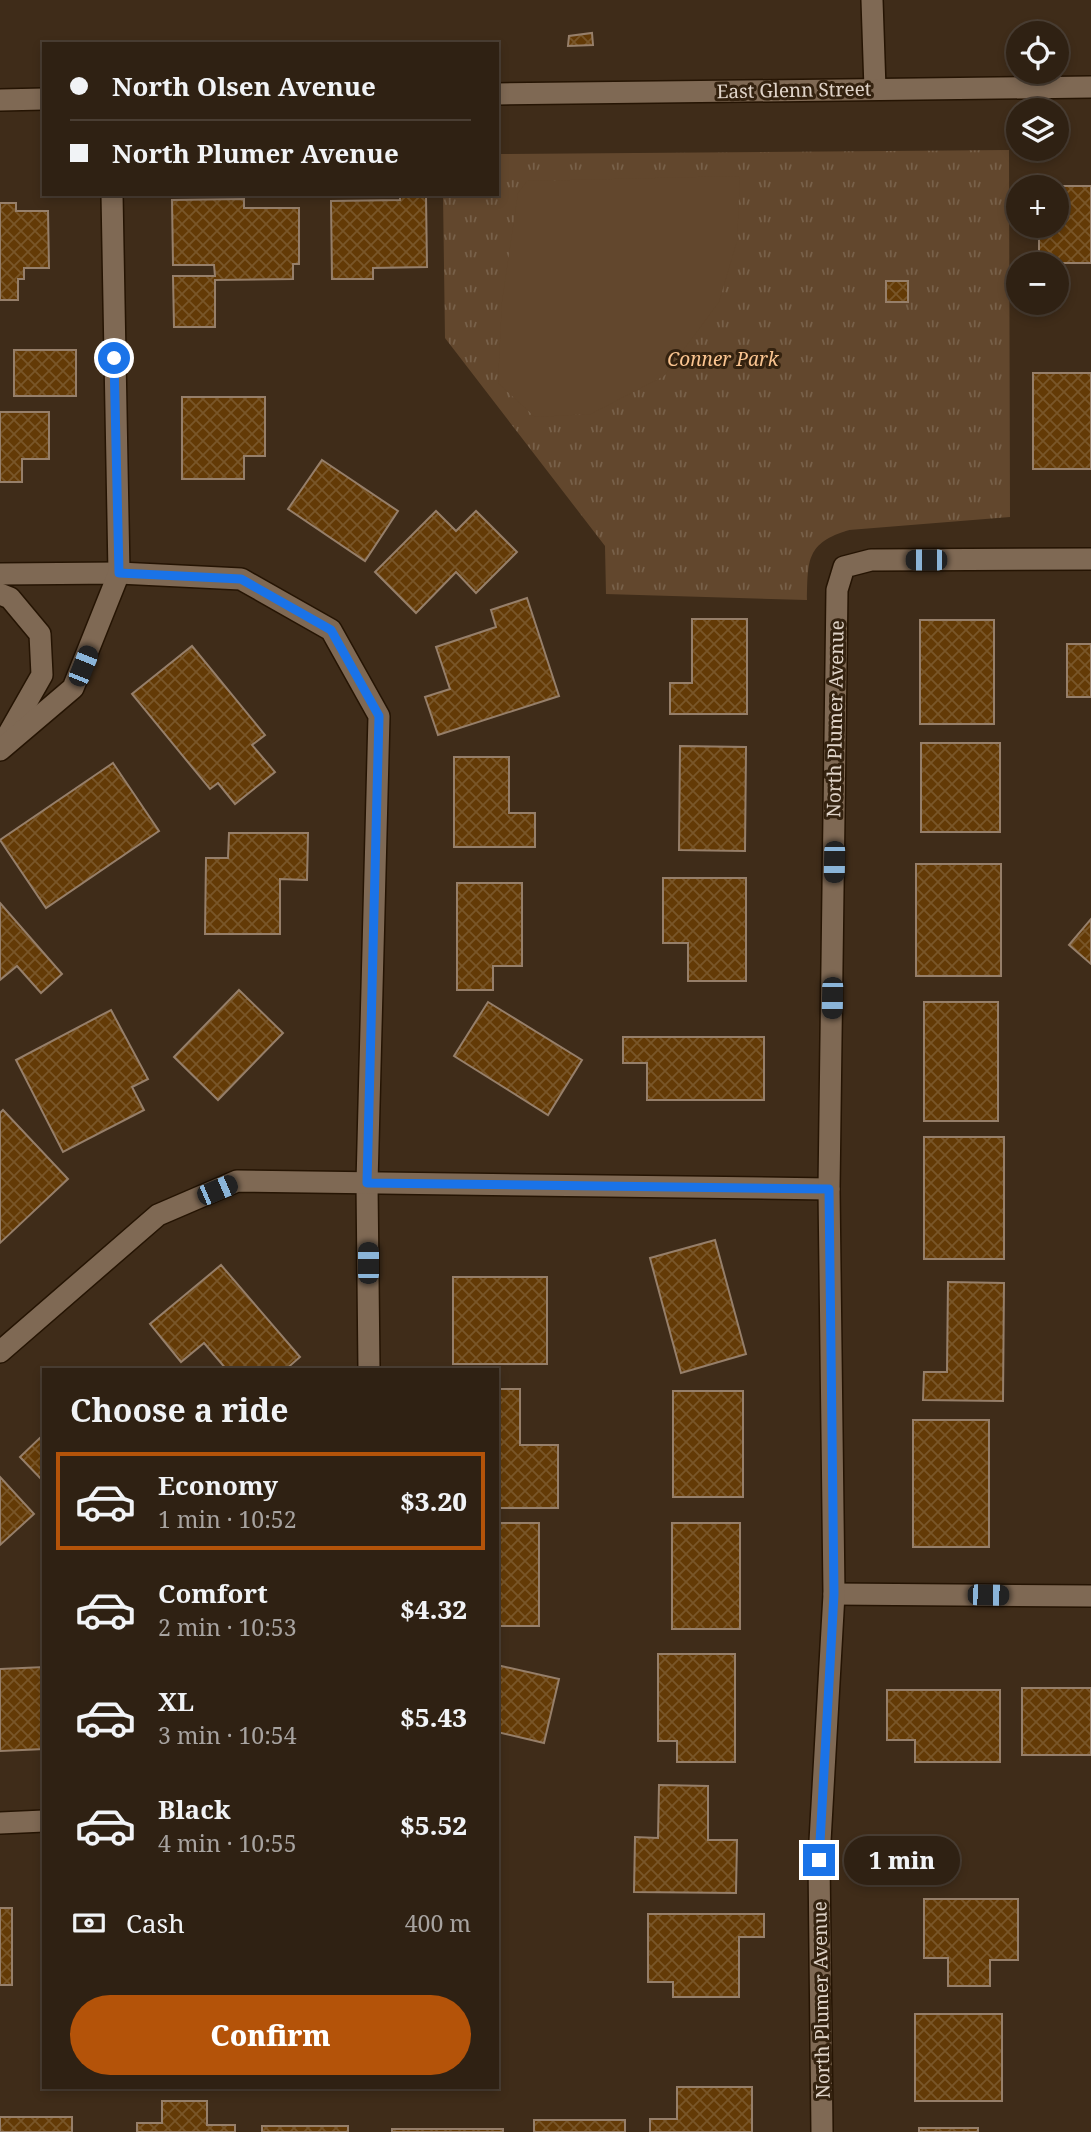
<!DOCTYPE html>
<meta charset="utf-8">
<style>
body{margin:0;font-family:"Noto Serif",serif;background:#37291c;color:#f1f3f6;height:100vh;display:flex;flex-direction:column;font-size:26px;white-space:nowrap}
*{box-sizing:border-box;margin:0}
p{font-size:23px;color:#a7a3a0}
.icon{flex:none;width:38px;height:38px;fill:none;stroke:currentColor;stroke-width:2;stroke-linecap:round;stroke-linejoin:round}
.map{position:relative;flex:1;overflow:hidden}
.drawer{position:absolute;left:42px;top:1368px;width:457px;height:721px;display:flex;flex-direction:column;background:#2f2113;border-radius:0px;box-shadow:0 4px 10px #0003,0 0 0 2px #4a3e33}
.drawer>*{flex:none}
.banner{position:absolute;left:42px;top:42px;width:457px;height:154px;border-radius:0px;box-shadow:0 4px 10px #0003,0 0 0 2px #4a3e33;display:grid;align-content:center;height:154px;padding:0 28px;background:#2f2113}
.buttons{position:absolute;left:1006px;top:21px;display:grid;gap:14px}
.buttons a{display:grid;place-items:center;width:63px;height:63px;border-radius:50%;background:#2f2113;box-shadow:0 4px 10px #0003,0 0 0 2px #4a3e33;font-size:35px}
.end{position:absolute;width:32px;height:32px;margin:-16px;border:9px solid #1a73e8;background:#fff;box-shadow:0 0 0 4px #fff}
.from{border-radius:50%}
.bubble{position:absolute;height:49px;border-radius:24px;background:#2f2113;box-shadow:0 4px 10px #0003,0 0 0 2px #4a3e33;font-size:23px;font-weight:800;line-height:49px;text-align:center}
.car{position:absolute;width:21px;height:42px;margin:-21px -10px;border-radius:9px;box-shadow:0 0 5px 2px #0007;background:linear-gradient(#222 24%,#8ab4d8 0 40%,#222 0 76%,#8ab4d8 0 86%,#222 0)}
.banner b{display:flex;align-items:center;gap:24px;height:66px;font-size:26px}
.banner b+b{border-top:2px solid #4a3e33}
.banner i{width:18px;height:18px;background:#f1f3f6}
ul{padding:0;list-style:none}
li{display:flex;align-items:center;gap:21px;height:98px;margin:0 14px 10px;padding:0 14px;border:4px solid transparent;border-radius:0px}
li div{flex:1}
li b{display:block;font-size:26px}
li em{font-style:normal;font-weight:800}
li.on{border-color:#b45309}
li>.icon{width:63px;height:63px;stroke-width:1.5}
h2{padding:0 28px;font-size:32px;line-height:84px}
.pay{display:flex;align-items:center;gap:18px;height:77px;padding:0 28px;font-size:26px}
.pay p{margin-inline-start:auto}
.button{display:flex;gap:14px;margin-top:auto;padding:14px 28px}
.button a{flex:1;height:80px;border-radius:42px;background:#b45309;color:#fff;font-size:28px;font-weight:800;line-height:80px;text-align:center}
.map>svg:first-child{display:block}
.park{fill:url(#park-tufts)}
.pitch{fill:#62472d}
.building{fill:url(#building-cross-hatch);stroke:#967f6a;stroke-width:2}
.lines{fill:none;stroke-linecap:round;stroke-linejoin:round}
.street-casing{stroke:#251403;stroke-width:24}
.secondary-casing{stroke:#251403;stroke-width:24}
.street{stroke:#7f6954;stroke-width:21}
.secondary{stroke:#7f6954;stroke-width:21}
.route{stroke:#1a73e8;stroke-width:9}
.labels{text-anchor:middle;stroke-width:6;stroke-linejoin:round;paint-order:stroke}
.street-label{font-size:19px;fill:#e0d4c9;stroke:#34220f}
.park-label{font-size:19px;font-style:italic;fill:#fac490;stroke:#34220f}
</style>
<div class="map">
<svg width="1091" height="2132" viewBox="0 0 1091 2132">
<defs>
<pattern id="park-tufts" width="24" height="20" patternUnits="userSpaceOnUse" patternTransform="scale(1.75)"><rect width="24" height="20" fill="#62472d"/><path d="M3 7l-1-3M5 7V3M7 7l1-3M15 17l-1-3M17 17v-4M19 17l1-3" fill="none" stroke="#78614a"/></pattern>
<pattern id="building-cross-hatch" width="8" height="8" patternUnits="userSpaceOnUse" patternTransform="scale(1.75)"><rect width="8" height="8" fill="#633a06"/><path d="M0 0l8 8M0 8l8-8" fill="none" stroke="#795629"/></pattern>
</defs>
<rect width="100%" height="100%" fill="#3f2c19"/>
<path class="park" d="M 1009,150 L 1010,517 L 849,530 C 806,543 808,560 807,600 L 606,594 L 605,546 L 445,338 L 443,194 L 497,194 L 497,154 Z"/>
<polygon class="pitch" points="740,176 737,241 719,302 664,376 591,414 535,417 498,383 502,302 518,193 527,181"/>
<g class="building">
<polygon points="592,33 593,45 568,46 569,36"/>
<polygon points="1059,186 1091,186 1091,263 1039,263 1039,226 1057,226 1057,194 1059,194"/>
<polygon points="400,196 426,196 427,267 373,268 373,279 332,279 331,201 400,200"/>
<polygon points="244,199 244,208 299,208 299,264 293,264 293,279 215,280 215,327 174,327 173,276 215,276 214,265 173,265 172,200"/>
<polygon points="0,203 16,203 16,211 48,211 49,268 24,268 24,279 18,279 18,300 0,300"/>
<rect x="886" y="281" width="22" height="21"/>
<rect x="14" y="350" width="62" height="46"/>
<rect x="1033" y="373" width="58" height="96"/>
<polygon points="182,397 265,397 265,456 244,456 244,479 182,479"/>
<polygon points="0,412 49,412 49,459 22,459 22,482 0,482"/>
<polygon points="322,460 398,511 365,561 288,509"/>
<polygon points="436,511 456,531 476,511 517,552 476,593 456,572 416,613 375,572"/>
<polygon points="527,598 559,696 438,735 425,697 450,689 436,647 496,627 491,610"/>
<polygon points="692,619 747,619 747,714 670,714 670,683 692,683"/>
<rect x="920" y="620" width="74" height="104"/>
<rect x="1067" y="644" width="24" height="53"/>
<polygon points="192,646 265,735 252,745 275,772 235,804 218,783 210,789 132,694"/>
<rect x="921" y="743" width="79" height="89"/>
<polygon points="680,746 746,747 745,851 679,850"/>
<polygon points="454,757 509,757 509,813 535,813 535,847 454,847"/>
<polygon points="113,763 159,831 46,908 0,840"/>
<polygon points="229,833 308,833 307,880 280,879 280,934 205,934 206,858 228,858"/>
<rect x="916" y="864" width="85" height="112"/>
<polygon points="663,878 746,878 746,981 688,981 688,943 663,943"/>
<polygon points="457,883 522,883 522,966 493,966 493,990 457,990"/>
<polygon points="0,903 62,974 41,993 17,966 0,980"/>
<polygon points="1091,919 1091,964 1069,945"/>
<polygon points="239,990 283,1033 218,1100 174,1057"/>
<polygon points="488,1002 582,1060 548,1115 454,1056"/>
<rect x="924" y="1002" width="74" height="119"/>
<polygon points="111,1010 148,1079 132,1087 144,1110 63,1152 16,1060"/>
<polygon points="623,1037 764,1037 764,1100 647,1100 647,1063 623,1063"/>
<polygon points="3,1110 68,1179 0,1243 0,1113"/>
<rect x="924" y="1137" width="80" height="122"/>
<polygon points="715,1240 746,1354 681,1373 650,1258"/>
<polygon points="221,1265 300,1357 285,1370 227,1370 204,1343 181,1362 150,1324"/>
<rect x="453" y="1277" width="94" height="87"/>
<polygon points="948,1282 1004,1283 1003,1401 923,1400 924,1372 947,1372"/>
<polygon points="497,1389 520,1389 520,1445 558,1445 558,1508 497,1508"/>
<rect x="673" y="1391" width="70" height="106"/>
<rect x="913" y="1420" width="76" height="127"/>
<polygon points="44,1434 44,1482 20,1457"/>
<polygon points="0,1477 34,1514 0,1545"/>
<rect x="497" y="1523" width="42" height="103"/>
<rect x="672" y="1523" width="68" height="106"/>
<polygon points="658,1654 735,1654 735,1762 677,1762 677,1741 658,1741"/>
<polygon points="497,1665 559,1679 544,1743 497,1732"/>
<polygon points="44,1667 44,1749 0,1751 0,1669"/>
<rect x="1022" y="1688" width="69" height="67"/>
<polygon points="887,1690 1000,1690 1000,1762 915,1762 915,1740 887,1740"/>
<polygon points="659,1785 708,1786 708,1840 737,1840 736,1893 634,1892 635,1837 658,1838"/>
<polygon points="924,1899 1018,1899 1018,1960 990,1960 990,1986 948,1986 948,1958 924,1958"/>
<rect x="42" y="1906" width="2" height="64"/>
<rect x="0" y="1908" width="12" height="77"/>
<polygon points="648,1914 764,1914 764,1937 739,1937 739,1997 673,1997 673,1982 648,1982"/>
<rect x="915" y="2014" width="87" height="87"/>
<polygon points="677,2087 752,2087 752,2132 650,2132 650,2119 677,2119"/>
<polygon points="162,2101 207,2101 207,2125 235,2125 235,2132 137,2132 137,2123 162,2123"/>
<rect x="0" y="2117" width="72" height="15"/>
<rect x="534" y="2120" width="91" height="12"/>
<rect x="262" y="2126" width="86" height="6"/>
<rect x="919" y="2128" width="59" height="4"/>
<rect x="392" y="2129" width="111" height="3"/>
</g>
<g class="lines">
<g class="street-casing">
<g id="street">
<polyline points="872,0 875,89"/>
<polyline points="0,574 119,573 241,579 331,630 379,716 367,1183 369,1370"/>
<polyline points="0,594 10,598 40,634 42,675 5,740"/>
<polyline points="0,750 73,688 119,573 112,194"/>
<polyline points="0,1352 158,1215 237,1181 829,1189"/>
<polyline points="834,1594 1091,1596"/>
<polyline points="0,1823 44,1821"/>
<polyline points="822,2132 819,1859 834,1594 829,1189 837,590 844,567 871,560 1091,559"/>
</g>
</g>
<g class="secondary-casing">
<g id="secondary">
<polyline points="497,94 1091,87"/>
<polyline points="0,100 44,99"/>
</g>
</g>
<use href="#street" class="street"/>
<use href="#secondary" class="secondary"/>
</g>
<g class="lines">
<polyline class="route" points="114,358 119,573 241,579 331,630 379,716 367,1183 829,1189 834,1594 819,1860"/>
</g>
<g class="labels">
<g class="street-label">
<text transform="translate(794 90) rotate(-1)" y="7">East Glenn Street</text>
<text transform="translate(835 719) rotate(-89)" y="7">North Plumer Avenue</text>
<text transform="translate(821 2000) rotate(-91)" y="7">North Plumer Avenue</text>
</g>
<g class="park-label">
<text x="723" y="366">Conner Park</text>
</g>
</g>
</svg>
<div class="buttons">
<a><svg class="icon" aria-label="locate" viewBox="0 0 24 24"><circle cx="12" cy="12" r="6"/><path d="M12 2v4M12 18v4M2 12h4M18 12h4"/></svg></a>
<a><svg class="icon" aria-label="layers" viewBox="0 0 24 24"><path d="M12 4l9 5-9 5-9-5zM3 14l9 5 9-5"/></svg></a>
<a>+</a>
<a>−</a>
</div>
<i class="end from" style="left:114px;top:358px"></i>
<i class="end" style="left:819px;top:1860px"></i>
<div class="bubble" style="left:844px;top:1836px;width:116px">1 min</div>
<i class="car" style="left:926px;top:560px;rotate:270deg"></i>
<i class="car" style="left:83px;top:666px;rotate:22deg"></i>
<i class="car" style="left:834px;top:862px;rotate:181deg"></i>
<i class="car" style="left:832px;top:998px;rotate:181deg"></i>
<i class="car" style="left:217px;top:1190px;rotate:67deg"></i>
<i class="car" style="left:368px;top:1263px;rotate:0deg"></i>
<i class="car" style="left:988px;top:1595px;rotate:91deg"></i>
<div class="banner">
<b><i class="from"></i>North Olsen Avenue</b>
<b><i></i>North Plumer Avenue</b>
</div>
<section class="drawer">
<h2>Choose a ride</h2>
<ul>
<li class="on"><svg class="icon" aria-label="car" viewBox="0 0 24 24"><path d="M5 17H2v-5l4-1 3-4h7l3 4 3 1v5h-3M9 17h6M6 11h13"/><circle cx="7" cy="17" r="2"/><circle cx="17" cy="17" r="2"/></svg><div><b>Economy</b><p>1 min · 10:52</p></div><em>$3.20</em></li>
<li><svg class="icon" aria-label="car" viewBox="0 0 24 24"><path d="M5 17H2v-5l4-1 3-4h7l3 4 3 1v5h-3M9 17h6M6 11h13"/><circle cx="7" cy="17" r="2"/><circle cx="17" cy="17" r="2"/></svg><div><b>Comfort</b><p>2 min · 10:53</p></div><em>$4.32</em></li>
<li><svg class="icon" aria-label="car" viewBox="0 0 24 24"><path d="M5 17H2v-5l4-1 3-4h7l3 4 3 1v5h-3M9 17h6M6 11h13"/><circle cx="7" cy="17" r="2"/><circle cx="17" cy="17" r="2"/></svg><div><b>XL</b><p>3 min · 10:54</p></div><em>$5.43</em></li>
<li><svg class="icon" aria-label="car" viewBox="0 0 24 24"><path d="M5 17H2v-5l4-1 3-4h7l3 4 3 1v5h-3M9 17h6M6 11h13"/><circle cx="7" cy="17" r="2"/><circle cx="17" cy="17" r="2"/></svg><div><b>Black</b><p>4 min · 10:55</p></div><em>$5.52</em></li>
</ul>
<div class="pay"><svg class="icon" aria-label="cash" viewBox="0 0 24 24"><path d="M3 7h18v10H3z"/><circle cx="12" cy="12" r="2"/></svg>Cash<p>400 m</p></div>
<div class="button"><a>Confirm</a></div>
</section>
</div>
